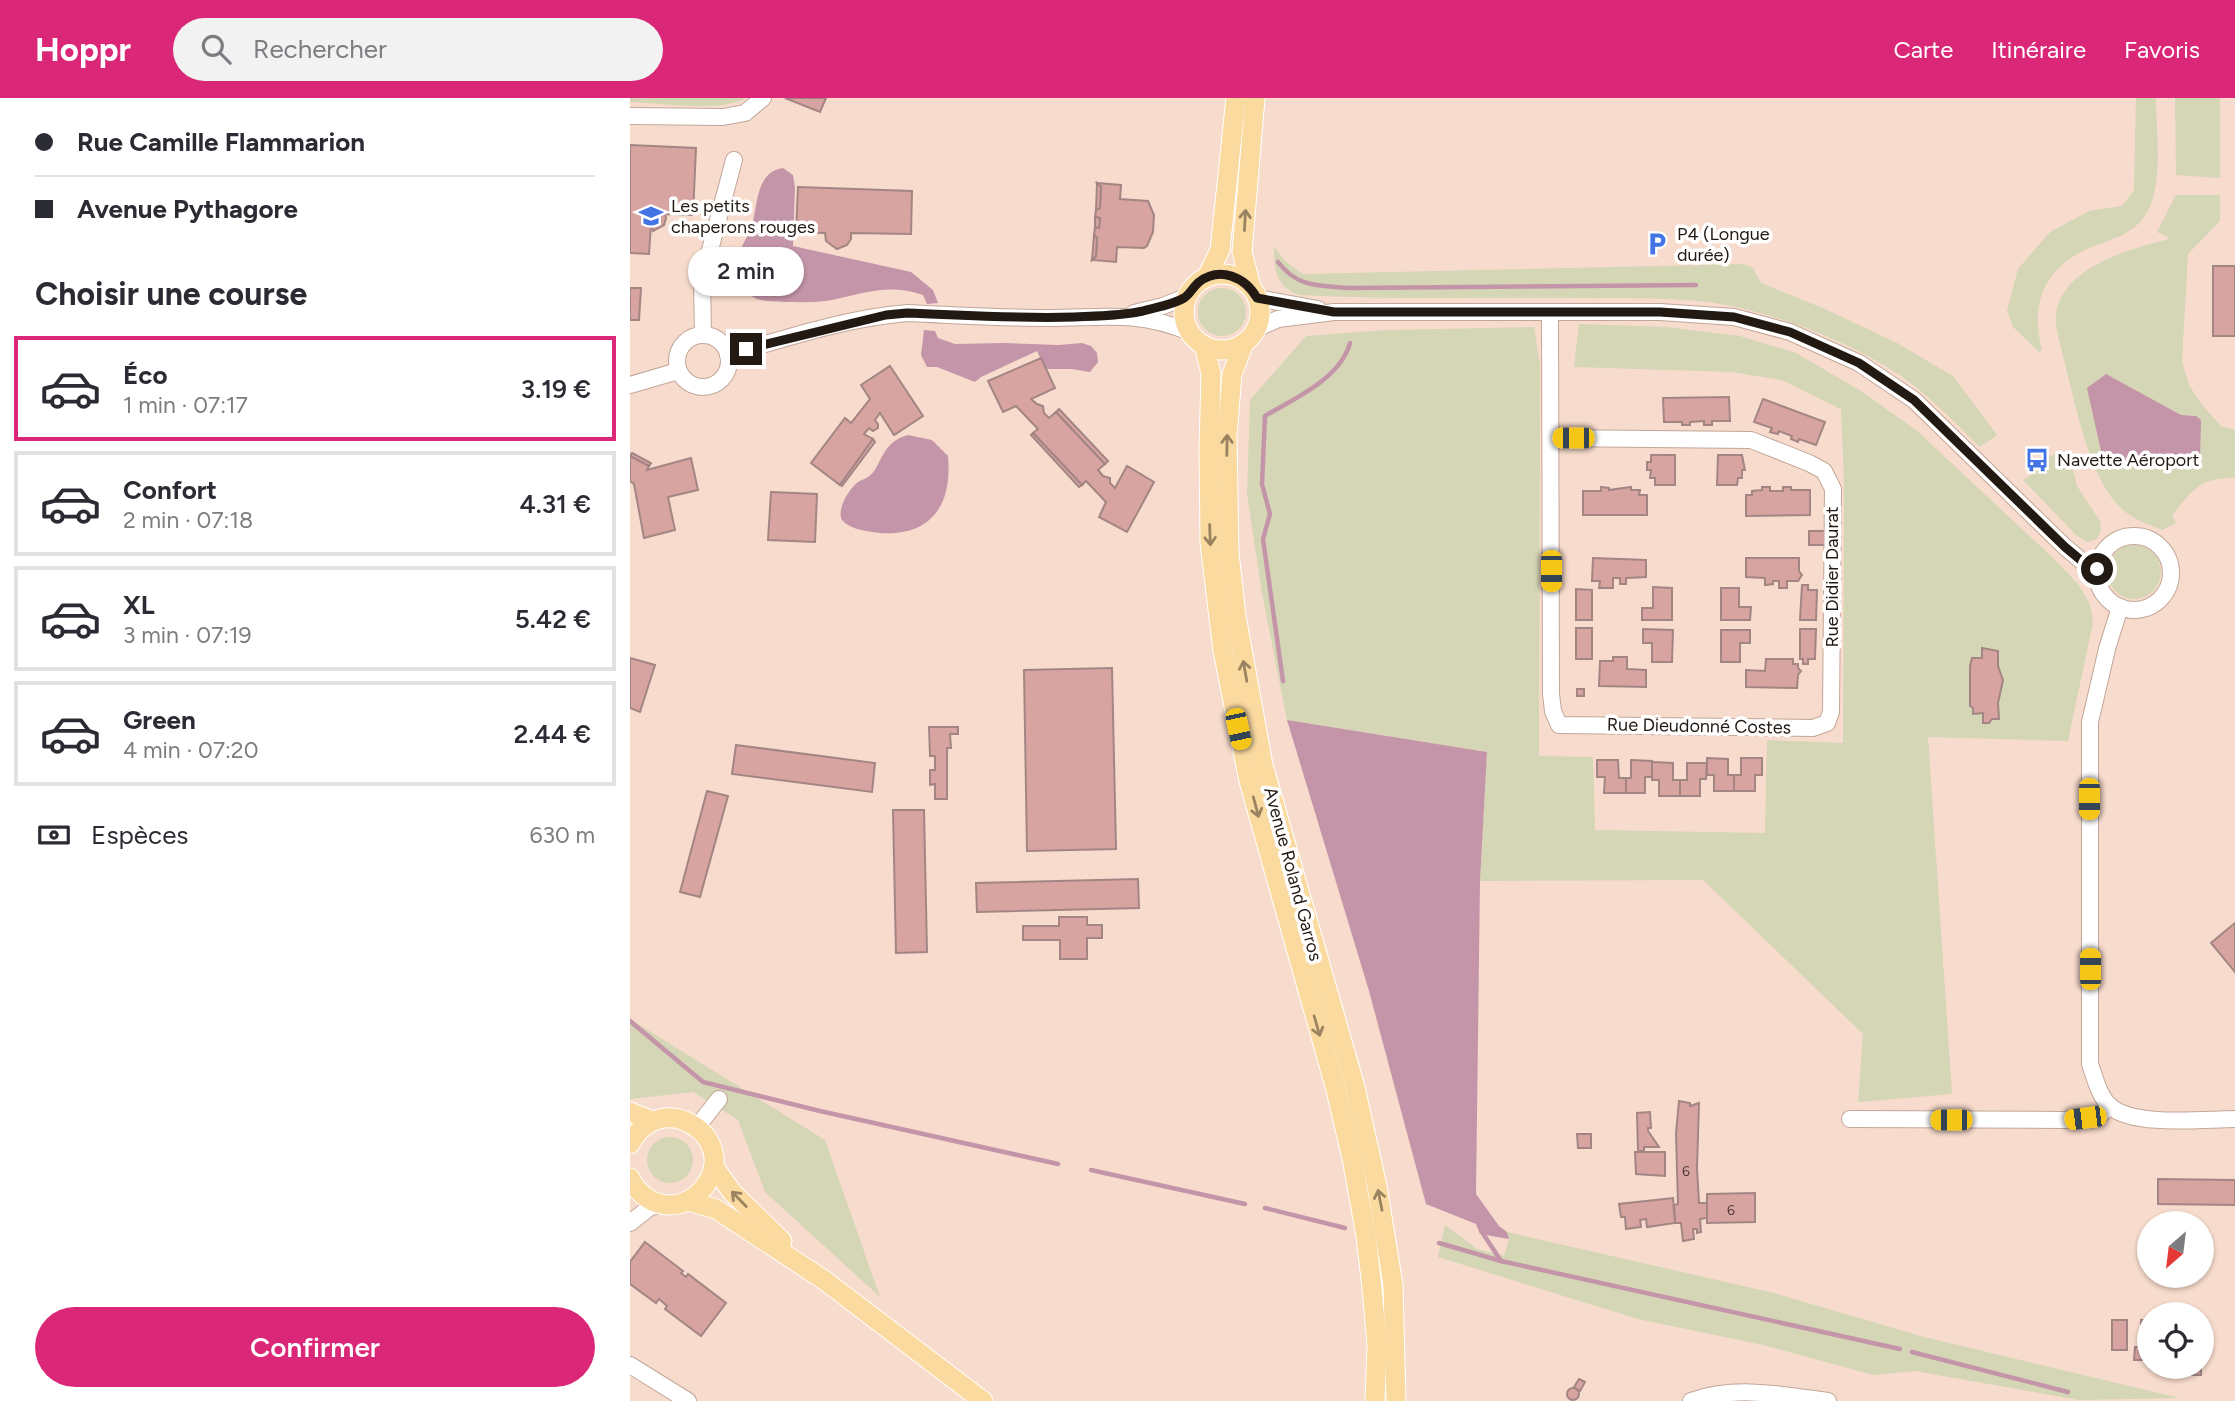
<!DOCTYPE html>
<html lang="fr">
<meta charset="utf-8">
<style>
body{margin:0;font-family:Figtree,sans-serif;background:#f2f2f3;color:#2b2b33;height:100vh;display:flex;flex-direction:column;font-size:26px;white-space:nowrap}
*{box-sizing:border-box;margin:0}
p{font-size:23px;color:#7c7c81}
.icon{flex:none;width:38px;height:38px;fill:none;stroke:currentColor;stroke-width:2;stroke-linecap:round;stroke-linejoin:round}
.map{position:relative;flex:1;overflow:hidden}
.sheet{display:flex;flex-direction:column;background:#fff;width:630px}
.sheet>*{flex:none}
.hud{display:grid;align-content:center;height:154px;padding:0 35px;background:#fff}
.needle{width:46px;rotate:208deg}
.tools{position:absolute;left:1507px;top:1113px;display:grid;gap:14px}
.tools a{display:grid;place-items:center;width:77px;height:77px;border-radius:50%;background:#fff;box-shadow:0 2px 5px #0004;font-size:35px}
.end{position:absolute;width:32px;height:32px;margin:-16px;border:9px solid #221913;background:#fff;box-shadow:0 0 0 4px #fff}
.from{border-radius:50%}
.bubble{position:absolute;height:49px;border-radius:24px;background:#fff;box-shadow:0 2px 5px #0004;font-size:23px;font-weight:600;line-height:49px;text-align:center}
.car{position:absolute;width:21px;height:42px;margin:-21px -10px;border-radius:9px;box-shadow:0 0 5px 2px #0007;background:linear-gradient(#f5c518 24%,#345 0 40%,#f5c518 0 76%,#345 0 86%,#f5c518 0)}
.hud b{display:flex;align-items:center;gap:24px;height:66px;font-size:26px}
.hud b+b{border-top:2px solid #e1e1e2}
.hud i{width:18px;height:18px;background:#2b2b33}
ul{padding:0;list-style:none}
li{display:flex;align-items:center;gap:21px;height:105px;margin:0 14px 10px;padding:0 21px;border:4px solid #e1e1e2;border-radius:0px}
li div{flex:1}
li b{display:block;font-size:26px}
li em{font-style:normal;font-weight:600}
li.active{border-color:#db2777}
li>.icon{width:63px;height:63px;stroke-width:1.5}
h2{padding:0 35px;font-size:32px;line-height:84px}
.pay{display:flex;align-items:center;gap:18px;height:77px;padding:0 35px;font-size:26px}
.pay p{margin-inline-start:auto}
.cta{display:flex;gap:14px;margin-top:auto;padding:14px 35px}
.cta a{flex:1;height:80px;border-radius:42px;background:#db2777;color:#fff;font-size:28px;font-weight:600;line-height:80px;text-align:center}
header{display:flex;align-items:center;gap:42px;box-sizing:border-box;height:98px;padding:0 35px;background:#db2777;color:#fff}
header strong{font-size:33px}
nav{display:flex;gap:38px;margin-inline-start:auto;font-size:24px}
.search{width:490px;height:63px;background:#f2f2f3;display:flex;align-items:center;gap:18px;box-sizing:border-box;padding:0 24px;border-radius:38px;color:#7c7c81;font-size:26px}
main{display:flex;flex:1;min-height:0}
.map>svg:first-child{display:block}
.green{fill:#d5d6b5;fill-rule:evenodd}
.water{fill:#c495a8}
.lines{fill:none;stroke-linecap:round;stroke-linejoin:round}
.stream{stroke:#c495a8;stroke-width:4.5}
.building{fill:#d8a4a2;stroke:#a38584;stroke-width:2}
.minor-casing{stroke:#c2a799;stroke-width:18}
.major-casing{stroke:#fff;stroke-width:21}
.minor{stroke:#fff;stroke-width:16}
.major{stroke:#fbdaa0;stroke-width:19}
.oneway{stroke:#998361}
.route{stroke:#221913;stroke-width:9}
.labels{text-anchor:middle;stroke-width:7;stroke-linejoin:round;paint-order:stroke}
.number-label{font-size:14px;fill:#503c37}
.poi-label{font-size:18px;fill:#221913;stroke:#fff;text-anchor:start}
.street-label{font-size:18px;fill:#221913;stroke:#fff}
</style>
<header>
<strong>Hoppr</strong>
<div class="search"><svg class="icon" aria-label="search" viewBox="0 0 24 24"><circle cx="10" cy="10" r="6"/><path d="M15 15l6 6"/></svg>Rechercher</div>
<nav><a>Carte</a><a>Itinéraire</a><a>Favoris</a></nav>
</header>
<main>
<section class="sheet">
<div class="hud">
<b><i class="from"></i>Rue Camille Flammarion</b>
<b><i></i>Avenue Pythagore</b>
</div>
<h2>Choisir une course</h2>
<ul>
<li class="active"><svg class="icon" aria-label="car" viewBox="0 0 24 24"><path d="M5 17H2v-5l4-1 3-4h7l3 4 3 1v5h-3M9 17h6M6 11h13"/><circle cx="7" cy="17" r="2"/><circle cx="17" cy="17" r="2"/></svg><div><b>Éco</b><p>1 min · 07:17</p></div><em>3.19 €</em></li>
<li><svg class="icon" aria-label="car" viewBox="0 0 24 24"><path d="M5 17H2v-5l4-1 3-4h7l3 4 3 1v5h-3M9 17h6M6 11h13"/><circle cx="7" cy="17" r="2"/><circle cx="17" cy="17" r="2"/></svg><div><b>Confort</b><p>2 min · 07:18</p></div><em>4.31 €</em></li>
<li><svg class="icon" aria-label="car" viewBox="0 0 24 24"><path d="M5 17H2v-5l4-1 3-4h7l3 4 3 1v5h-3M9 17h6M6 11h13"/><circle cx="7" cy="17" r="2"/><circle cx="17" cy="17" r="2"/></svg><div><b>XL</b><p>3 min · 07:19</p></div><em>5.42 €</em></li>
<li><svg class="icon" aria-label="car" viewBox="0 0 24 24"><path d="M5 17H2v-5l4-1 3-4h7l3 4 3 1v5h-3M9 17h6M6 11h13"/><circle cx="7" cy="17" r="2"/><circle cx="17" cy="17" r="2"/></svg><div><b>Green</b><p>4 min · 07:20</p></div><em>2.44 €</em></li>
</ul>
<div class="pay"><svg class="icon" aria-label="cash" viewBox="0 0 24 24"><path d="M3 7h18v10H3z"/><circle cx="12" cy="12" r="2"/></svg>Espèces<p>630 m</p></div>
<div class="cta"><a>Confirmer</a></div>
</section>
<div class="map">
<svg width="1605" height="1303" viewBox="0 0 1605 1303">
<rect width="100%" height="100%" fill="#f7dbcc"/>
<g class="green">
<path d="M 0,0 L 117,0 C 88,15 33,5 0,4 Z"/>
<path d="M 1506,0 L 1526,0 C 1526,33 1534,88 1516,116 C 1503,138 1479,141 1457,151 C 1413,171 1400,207 1412,252 L 1409,254 L 1383,229 L 1377,213 L 1388,171 L 1420,134 L 1459,113 L 1492,108 L 1504,92 Z"/>
<polygon points="1545,0 1590,0 1590,80 1546,77"/>
<path d="M 1546,97 L 1590,97 L 1590,123 L 1558,156 L 1552,264 L 1559,287 L 1572,307 L 1591,328 L 1605,332 L 1605,380 C 1569,380 1564,391 1542,417 L 1546,425 L 1532,432 C 1517,426 1502,421 1490,409 C 1456,377 1441,284 1428,238 C 1427,231 1425,223 1426,216 C 1432,169 1500,151 1539,141 L 1536,138 L 1527,134 ZM 1476,276 L 1551,317 L 1566,318 L 1474,362 Z"/>
<path d="M 644,149 L 656,164 L 673,176 L 1114,166 L 1123,170 L 1131,185 L 1195,211 L 1267,245 L 1323,278 L 1367,337 L 1350,349 C 1325,325 1300,298 1271,278 C 1222,246 1168,224 1111,210 C 1061,198 1008,201 957,200 C 862,199 765,202 670,197 C 646,190 644,171 644,149 Z"/>
<circle cx="592" cy="214" r="24"/>
<polygon points="949,226 1036,229 1110,238 1166,255 1231,293 1286,332 1422,459 1448,486 1460,506 1463,524 1438,643 1298,639 1322,996 1228,1004 1233,936 1073,782 850,783 857,654 657,622 632,495 617,396 620,302 676,238 757,232 904,229 910,267 909,658 963,659 965,732 1135,735 1137,642 1213,645 1214,385 1211,311 1152,282 1102,274 944,269"/>
<polygon points="1432,353 1442,367 1447,388 1470,423 1471,432 1467,441 1458,444 1447,438 1393,382 1418,366 1415,360"/>
<circle cx="1504" cy="474" r="27"/>
<polygon points="0,921 195,1042 250,1199 135,1094 108,1022 63,994 0,1001"/>
<circle cx="40" cy="1062" r="23"/>
<polygon points="815,1127 847,1151 874,1158 879,1141 877,1134 1144,1195 1294,1239 1549,1300 1449,1302 1285,1273 1243,1277 1133,1247 1008,1221 808,1159"/>
</g>
<g class="water">
<path d="M 153,70 L 163,77 L 165,90 L 163,148 L 281,174 L 303,192 L 308,205 L 297,206 L 293,197 C 261,185 233,195 202,202 C 187,205 170,204 154,204 C 145,203 135,204 127,201 C 120,198 115,193 111,187 C 97,163 115,148 122,127 C 128,106 126,74 153,70 Z"/>
<polygon points="294,232 305,233 308,240 325,246 373,245 429,247 452,245 461,248 467,255 468,264 460,274 442,271 415,271 407,253 351,279 345,284 307,269 297,269 291,257"/>
<polygon points="1476,276 1551,317 1566,318 1571,322 1570,363 1473,362 1457,290"/>
<path d="M 278,337 L 302,342 L 318,358 C 323,411 297,442 242,434 C 234,433 218,430 212,422 C 206,411 220,390 228,384 C 231,382 235,381 238,379 C 252,370 250,344 278,337 Z"/>
<polygon points="657,622 857,654 850,783 846,1096 869,1128 877,1134 879,1141 850,1136 846,1126 796,1106 739,893"/>
</g>
<g class="lines">
<g class="stream">
<path d="M 648,164 C 668,190 688,187 718,190 L 1066,187"/>
<path d="M 653,583 L 633,441 L 640,416 L 632,386 L 635,318 C 665,300 710,281 720,245"/>
<polyline points="0,923 73,984 190,1013 428,1066"/>
<polyline points="461,1072 615,1106"/>
<polyline points="635,1110 715,1130"/>
<polyline points="852,1134 871,1163"/>
<polyline points="809,1145 871,1163 1270,1251"/>
<polyline points="1282,1254 1438,1294"/>
</g>
</g>
<g class="building">
<polygon points="155,0 196,0 190,14"/>
<polygon points="0,47 66,50 63,117 33,116 21,126 19,156 0,155"/>
<polygon points="467,85 491,87 490,101 518,103 524,117 523,134 517,148 514,150 487,149 486,164 462,162 466,158 467,140 464,137 465,129 469,130 470,120 465,119 466,112 470,110 471,89"/>
<polygon points="467,85 471,89 470,110 466,112"/>
<polygon points="168,89 282,93 281,136 221,135 221,141 217,147 207,151 196,143 195,135 166,134"/>
<polygon points="33,116 35,116 36,120 34,127 23,133 21,126"/>
<polygon points="465,119 470,120 469,130 465,129"/>
<polygon points="464,137 467,140 466,158 462,162"/>
<rect x="1583" y="168" width="22" height="70"/>
<polygon points="0,190 11,190 9,222 0,222"/>
<polygon points="411,260 425,290 401,301 407,306 413,308 414,315 419,320 426,314 475,366 468,372 473,378 480,380 480,385 485,390 497,368 524,384 497,434 469,419 476,404 456,383 452,387 403,335 408,331 386,308 373,314 358,283"/>
<polygon points="260,268 293,318 264,337 250,315 245,322 248,326 248,330 243,333 239,330 234,336 243,341 210,387 181,365 215,320 221,325 240,301 231,287"/>
<polygon points="1099,299 1100,323 1082,323 1082,327 1074,327 1074,323 1060,324 1060,327 1052,327 1052,324 1034,324 1033,300"/>
<polygon points="1133,301 1195,324 1186,347 1169,341 1168,344 1161,341 1162,338 1149,333 1148,336 1140,334 1142,330 1124,324"/>
<polygon points="429,311 478,363 475,366 426,314"/>
<polygon points="403,335 452,387 449,389 401,337"/>
<polygon points="243,341 245,344 212,388 210,387"/>
<polygon points="2,355 21,365 19,368 0,358"/>
<polygon points="1021,357 1045,357 1045,387 1025,387 1025,380 1020,380 1021,372 1017,372 1017,364 1021,364"/>
<polygon points="1088,357 1112,357 1115,372 1112,372 1112,380 1108,380 1107,387 1087,387"/>
<polygon points="0,358 19,368 17,372 61,360 68,392 38,399 45,432 14,440 4,386 0,383"/>
<polygon points="971,389 979,390 979,392 1001,389 1001,392 1010,392 1009,397 1017,397 1017,417 953,417 953,393 971,393"/>
<polygon points="1132,389 1140,389 1140,393 1153,393 1153,389 1161,389 1161,392 1180,392 1180,417 1116,418 1116,397 1122,397 1122,393 1132,392"/>
<polygon points="141,394 187,396 185,444 138,442"/>
<rect x="1179" y="433" width="16" height="14"/>
<polygon points="963,460 1016,462 1016,479 996,480 996,486 990,486 990,480 983,480 983,490 969,490 970,483 962,483"/>
<polygon points="1116,460 1169,460 1169,473 1172,477 1168,483 1157,483 1157,490 1149,490 1149,483 1143,483 1143,486 1135,487 1135,480 1116,479"/>
<polygon points="1172,487 1178,487 1178,492 1187,492 1186,522 1170,522"/>
<polygon points="1023,489 1042,490 1042,522 1012,522 1012,510 1023,510"/>
<polygon points="1091,490 1109,490 1109,509 1121,509 1120,522 1091,522"/>
<polygon points="946,491 962,492 962,522 946,522"/>
<rect x="946" y="530" width="16" height="31"/>
<polygon points="1013,531 1043,532 1042,564 1022,564 1022,545 1013,545"/>
<polygon points="1170,531 1186,531 1185,561 1178,561 1178,566 1173,566 1173,561 1170,561"/>
<polygon points="1091,532 1120,532 1120,545 1110,545 1110,564 1091,564"/>
<polygon points="1352,550 1368,553 1368,568 1373,582 1368,605 1369,621 1362,621 1359,625 1353,625 1353,615 1343,616 1343,610 1340,608 1340,568 1342,560 1352,560"/>
<polygon points="983,559 997,559 997,571 1016,572 1016,589 969,588 970,563 983,563"/>
<polygon points="0,560 25,567 10,614 0,610"/>
<polygon points="1136,561 1163,561 1163,566 1168,566 1168,570 1171,573 1168,577 1167,590 1116,589 1116,572 1135,573"/>
<polygon points="482,570 486,751 397,753 394,572"/>
<rect x="947" y="591" width="7" height="7"/>
<polygon points="299,629 328,629 328,636 320,636 321,650 317,650 317,701 305,701 305,686 300,687 300,672 305,672 305,658 300,658"/>
<polygon points="106,647 245,665 242,694 102,676"/>
<polygon points="1077,660 1098,661 1098,677 1104,677 1104,693 1084,693 1084,677 1077,677"/>
<polygon points="1111,660 1132,660 1132,677 1125,677 1125,693 1104,693 1104,677 1111,677"/>
<polygon points="967,662 988,662 989,680 996,680 996,695 974,695 975,679 967,679"/>
<polygon points="1001,662 1022,663 1022,679 1015,679 1015,695 996,695 996,680 1001,680"/>
<polygon points="1022,664 1043,665 1043,682 1050,682 1050,698 1029,698 1029,682 1022,682"/>
<polygon points="1057,665 1077,665 1076,681 1070,681 1070,698 1050,698 1050,682 1057,682"/>
<polygon points="77,693 98,698 70,799 50,794"/>
<polygon points="263,712 294,712 297,854 266,855"/>
<polygon points="508,781 509,810 347,814 346,785"/>
<polygon points="429,819 457,819 457,827 472,827 472,840 457,840 457,861 430,861 430,842 393,842 393,828 429,828"/>
<polygon points="1605,825 1605,874 1581,845"/>
<polygon points="1049,1003 1060,1005 1060,1008 1069,1005 1067,1070 1069,1105 1077,1105 1077,1120 1070,1121 1071,1134 1067,1135 1067,1131 1063,1131 1064,1141 1053,1143 1051,1125 1045,1125 1044,1107 1048,1106 1046,1035"/>
<polygon points="1020,1014 1021,1030 1018,1030 1018,1033 1029,1049 1014,1049 1014,1053 1008,1053 1007,1015"/>
<polygon points="947,1036 961,1036 961,1050 948,1050"/>
<polygon points="1005,1054 1035,1054 1035,1078 1006,1076"/>
<polygon points="1528,1081 1605,1082 1605,1107 1528,1106"/>
<polygon points="1125,1095 1125,1124 1077,1125 1077,1096"/>
<polygon points="1043,1100 1045,1125 1017,1129 1016,1121 1010,1122 1011,1129 996,1131 995,1119 991,1119 989,1106"/>
<polygon points="15,1144 53,1173 51,1175 56,1179 58,1176 96,1205 71,1238 35,1211 37,1208 29,1201 26,1205 0,1186 0,1164"/>
<rect x="1482" y="1222" width="15" height="30"/>
<polygon points="1511,1222 1519,1222 1519,1262 1504,1262 1505,1249 1511,1249"/>
<polygon points="1535,1269 1571,1269 1571,1277 1543,1277"/>
<polygon points="949,1281 955,1284 950,1293 944,1289"/>
<circle cx="943" cy="1296" r="6"/>
</g>
<g class="lines">
<g class="minor-casing">
<g id="minor">
<polyline points="0,18 93,19 115,15 133,0"/>
<polyline points="627,200 688,211"/>
<polyline points="920,214 921,596 923,613 929,627 1183,630 1197,625 1201,614 1203,391 1194,373 1179,365 1121,342 921,340"/>
<polyline points="504,215 533,208 558,198"/>
<polyline points="626,231 648,221 704,214 1030,214 1104,219 1160,234 1229,265 1284,302 1435,449 1459,469 1467,471"/>
<circle cx="73" cy="263" r="26"/>
<polyline points="73,237 72,182 104,62"/>
<path d="M 98,257 C 156,240 217,220 277,215 C 324,217 370,220 417,220 C 473,220 506,212 560,234"/>
<polyline points="0,287 48,273"/>
<circle cx="1504" cy="475" r="37"/>
<path d="M 1490,509 L 1477,551 L 1460,624 L 1460,966 C 1465,980 1469,999 1481,1009 C 1505,1029 1574,1021 1605,1021"/>
<polyline points="1220,1021 1435,1022 1471,1016 1480,1008"/>
<polyline points="67,1029 89,1001"/>
<polyline points="0,1125 19,1110 30,1106"/>
<polyline points="0,1267 58,1303"/>
<path d="M 1061,1303 C 1106,1287 1152,1297 1198,1303"/>
</g>
</g>
<g class="major-casing">
<g id="major">
<circle cx="592" cy="214" r="38"/>
<polyline points="577,179 590,152 606,0"/>
<polyline points="621,189 612,154 625,0"/>
<polyline points="614,245 602,276 597,338 599,455 606,518 633,667 725,989 747,1088 763,1187 766,1303"/>
<polyline points="574,247 581,276 579,349 580,445 593,553 619,683 706,992 722,1060 736,1138 742,1190 747,1247 745,1303"/>
<polyline points="0,1014 22,1023"/>
<path d="M 0,1046 C 31,987 111,1040 75,1088 C 66,1100 53,1107 38,1107 C 21,1106 7,1095 0,1080"/>
<polyline points="84,1069 102,1094 152,1143"/>
<polyline points="58,1103 86,1111 194,1182 353,1303"/>
</g>
</g>
<use href="#minor" class="minor"/>
<use href="#major" class="major"/>
</g>
<defs><path id="oneway-shaft" d="M-6 0H5M1.5-3L5.5 0L1.5 3" fill="none" stroke-width="1.6" stroke-linecap="round" stroke-linejoin="round" transform="scale(1.75)"/></defs>
<g class="oneway">
<use href="#oneway-shaft" transform="translate(615 122) rotate(-87)"/>
<use href="#oneway-shaft" transform="translate(597 347) rotate(-89)"/>
<use href="#oneway-shaft" transform="translate(580 437) rotate(88)"/>
<use href="#oneway-shaft" transform="translate(615 573) rotate(-100)"/>
<use href="#oneway-shaft" transform="translate(626 709) rotate(75)"/>
<use href="#oneway-shaft" transform="translate(687 928) rotate(74)"/>
<use href="#oneway-shaft" transform="translate(109 1101) rotate(-134)"/>
<use href="#oneway-shaft" transform="translate(750 1102) rotate(-101)"/>
</g>
<g class="lines">
<path class="route" d="M 116,251 L 256,217 L 277,215 C 333,217 388,221 444,219 C 468,218 490,218 513,213 C 527,209 542,207 554,200 C 560,196 563,189 569,184 C 590,168 615,179 627,200 L 704,214 L 1030,214 L 1104,219 L 1160,234 L 1229,265 L 1284,302 L 1435,449 L 1459,469 L 1467,471"/>
</g>
<defs>
<g id="school-bare" transform="scale(1.89)"><path d="M0-5L7-2L0 1L-7-2ZM-4 1L0 2.5L4 1V4Q0 6-4 4Z" fill="#4274e5" stroke="#fff" stroke-width="2.5" paint-order="stroke"/></g>
<g id="parking-bare" transform="scale(1.89)"><path d="M-3.5-5.5H1a3.5 3.5 0 0 1 0 7H-1V5.5H-3.5ZM-1-3.4V-.6H.8a1.4 1.4 0 0 0 0-2.8Z" fill="#4274e5" stroke="#fff" stroke-width="2.5" paint-order="stroke"/></g>
<g id="bus-bare" transform="scale(1.89)"><path d="M-5-6H5V4H4V6H2V4H-2V6H-4V4H-5ZM-3.5-4V0h7V-4ZM-3.5 1.2v1.5H-2V1.2ZM2 1.2v1.5H3.5V1.2Z" fill="#4274e5" stroke="#fff" stroke-width="2.5" paint-order="stroke"/></g>
</defs>
<g fill-rule="evenodd">
<use href="#school-bare" x="21" y="118"/>
<use href="#parking-bare" x="1027" y="146"/>
<use href="#bus-bare" x="1407" y="362"/>
</g>
<g class="labels">
<g class="number-label">
<text x="1056" y="1078">6</text>
<text x="1101" y="1117">6</text>
</g>
<g class="poi-label">
<text x="41" y="114">Les petits<tspan x="41" dy="21">chaperons rouges</tspan></text>
<text x="1047" y="142">P4 (Longue<tspan x="1047" dy="21">durée)</tspan></text>
<text x="1427" y="368">Navette Aéroport</text>
</g>
<g class="street-label">
<text transform="translate(1202 479) rotate(-90)" y="6">Rue Didier Daurat</text>
<text transform="translate(1069 628) rotate(1)" y="6">Rue Dieudonné Costes</text>
<text transform="translate(663 776) rotate(75)" y="6">Avenue Roland Garros</text>
</g>
</g>
</svg>
<div class="tools">
<a><svg class="needle" viewBox="-14 -14 28 28"><path d="M0-13l5 13h-10z" fill="#e53935"/><path d="M0 13l5-13h-10z" fill="#7c7c81"/></svg></a>
<a><svg class="icon" aria-label="locate" viewBox="0 0 24 24"><circle cx="12" cy="12" r="6"/><path d="M12 2v4M12 18v4M2 12h4M18 12h4"/></svg></a>
</div>
<i class="end from" style="left:1467px;top:471px"></i>
<i class="end" style="left:116px;top:251px"></i>
<div class="bubble" style="left:58px;top:149px;width:116px">2 min</div>
<i class="car" style="left:943px;top:340px;rotate:270deg"></i>
<i class="car" style="left:921px;top:473px;rotate:180deg"></i>
<i class="car" style="left:608px;top:631px;rotate:168deg"></i>
<i class="car" style="left:1459px;top:701px;rotate:180deg"></i>
<i class="car" style="left:1460px;top:871px;rotate:0deg"></i>
<i class="car" style="left:1455px;top:1020px;rotate:263deg"></i>
<i class="car" style="left:1321px;top:1022px;rotate:270deg"></i>
</div>
</main>
